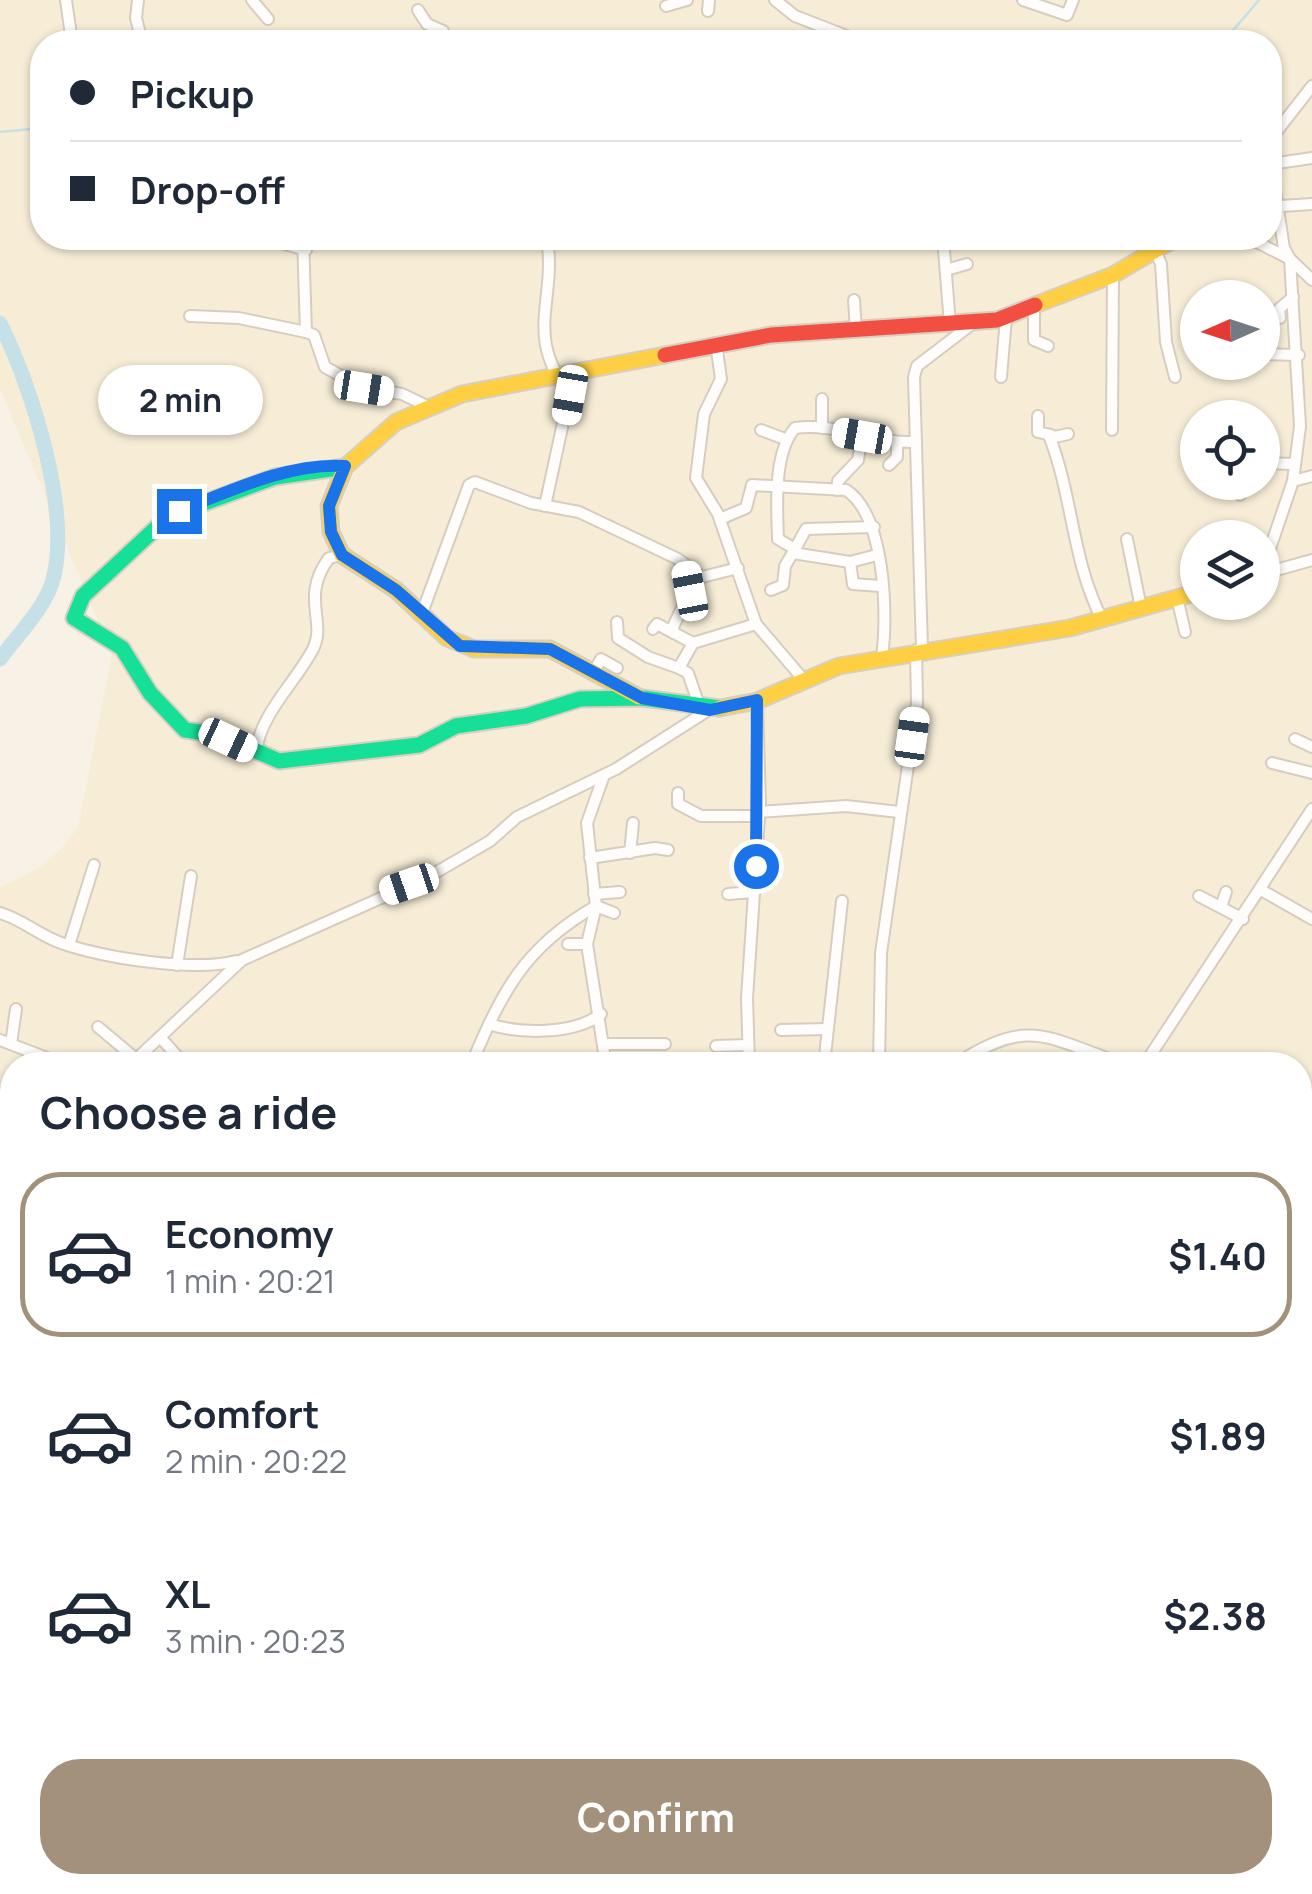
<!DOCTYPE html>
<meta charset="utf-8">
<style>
body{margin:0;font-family:Manrope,sans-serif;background:#f6f6f7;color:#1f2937;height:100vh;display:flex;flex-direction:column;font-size:38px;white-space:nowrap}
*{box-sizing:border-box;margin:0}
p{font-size:32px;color:#747a83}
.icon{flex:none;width:55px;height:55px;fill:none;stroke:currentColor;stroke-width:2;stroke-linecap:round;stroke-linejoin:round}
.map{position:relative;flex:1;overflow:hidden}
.panel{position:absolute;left:0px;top:1052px;width:1312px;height:842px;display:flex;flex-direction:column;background:#fff;border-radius:40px 40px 0 0;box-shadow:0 2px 8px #0004}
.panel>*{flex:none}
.guide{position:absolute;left:30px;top:30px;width:1252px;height:220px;border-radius:40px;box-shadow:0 2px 8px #0004;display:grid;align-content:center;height:220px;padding:0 40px;background:#fff}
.needle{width:65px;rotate:267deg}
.buttons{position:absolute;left:1180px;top:280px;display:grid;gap:20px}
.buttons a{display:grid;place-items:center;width:100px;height:100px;border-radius:50%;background:#fff;box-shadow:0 2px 8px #0004;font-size:50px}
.end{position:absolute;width:45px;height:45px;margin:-22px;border:12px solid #1a73e8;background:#fff;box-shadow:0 0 0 5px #fff}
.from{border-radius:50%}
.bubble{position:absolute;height:70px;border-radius:35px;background:#fff;box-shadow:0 2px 8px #0004;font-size:32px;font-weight:700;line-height:70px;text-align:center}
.car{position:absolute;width:30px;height:60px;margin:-30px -15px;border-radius:12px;box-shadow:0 0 8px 2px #0007;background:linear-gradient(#fff 24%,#345 0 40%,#fff 0 76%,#345 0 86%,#fff 0)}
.guide b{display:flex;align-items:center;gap:35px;height:95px;font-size:38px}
.guide b+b{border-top:2px solid #e0e1e3}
.guide i{width:25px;height:25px;background:#1f2937}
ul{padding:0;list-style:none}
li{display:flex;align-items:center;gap:30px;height:165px;margin:0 20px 15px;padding:0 20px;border:5px solid transparent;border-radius:40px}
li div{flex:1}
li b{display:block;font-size:38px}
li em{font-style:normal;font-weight:700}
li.current{border-color:#a3917c}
li>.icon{width:90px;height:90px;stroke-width:1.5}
h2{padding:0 40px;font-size:45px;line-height:120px}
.button{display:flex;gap:20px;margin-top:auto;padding:20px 40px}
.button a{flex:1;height:115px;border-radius:40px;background:#a3917c;color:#fff;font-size:40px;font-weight:700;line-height:115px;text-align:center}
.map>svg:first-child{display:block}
.residential{fill:#f7edd7;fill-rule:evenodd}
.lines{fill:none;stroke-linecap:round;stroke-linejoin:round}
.stream{stroke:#c6e0e8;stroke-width:2.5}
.river{stroke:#c6e0e8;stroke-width:15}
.street-casing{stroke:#d6cdc0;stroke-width:14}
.fast-casing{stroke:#d7cfc2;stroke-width:19}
.slow-casing{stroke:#d7cfc2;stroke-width:19}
.jam-casing{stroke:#d7cfc2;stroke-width:19}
.street{stroke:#fefdfb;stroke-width:10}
.fast{stroke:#16e098;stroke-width:15}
.slow{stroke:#ffcf43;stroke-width:15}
.jam{stroke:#f24e42;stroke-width:15}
.route{stroke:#1a73e8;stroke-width:12}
</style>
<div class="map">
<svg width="1312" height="1894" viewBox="0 0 1312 1894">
<rect width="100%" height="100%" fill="#f7f2e5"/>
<path class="residential" d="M 0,0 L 1312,0 L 1312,1894 L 441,1894 L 441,1882 L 1300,1882 L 1300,1065 L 12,1065 L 12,1882 L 229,1883 L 219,1894 L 0,1894 L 0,887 L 37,869 L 61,849 L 78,827 L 112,654 L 0,389 ZM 42,42 L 1270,42 L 1270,238 L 42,238 ZM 1198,298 L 1262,298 L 1262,362 L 1198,362 ZM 1198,418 L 1262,418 L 1262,482 L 1198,482 ZM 1198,538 L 1262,538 L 1262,602 L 1198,602 Z"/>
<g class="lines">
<g class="stream">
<polyline points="1223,42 1259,0"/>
<polyline points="0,132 42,128"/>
</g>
<path class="river" d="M 0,323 C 31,385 73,514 52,583 C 43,610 17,636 0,659"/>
<g class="street-casing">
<g id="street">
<polyline points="66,0 72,42"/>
<polyline points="138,0 136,18 142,42"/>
<polyline points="252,0 268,19"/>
<polyline points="775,0 795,16 862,42"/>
<polyline points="1023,0 1067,15 1073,0"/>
<polyline points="666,6 687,0"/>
<polyline points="418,10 427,24 443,31"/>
<polyline points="708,11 709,0"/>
<polyline points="1270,140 1312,86"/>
<polyline points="1271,164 1312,158"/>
<polyline points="1281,206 1312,204"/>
<polyline points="263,238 306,250"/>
<polyline points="303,238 306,332"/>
<path d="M 547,238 C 557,302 523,334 570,395"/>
<polyline points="943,238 950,324"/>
<polyline points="1249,238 1290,259 1312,280"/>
<polyline points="219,239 219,238"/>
<polyline points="1155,250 1161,264 1166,342 1175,377"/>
<polyline points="946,270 967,264"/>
<polyline points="854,300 856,330"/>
<polyline points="1034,308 1034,340 1048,346"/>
<polyline points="190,316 239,318 306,332 314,335 325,367 363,388 402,394 429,407"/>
<polyline points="1280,318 1279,309 1293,297"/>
<polyline points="716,343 721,379 704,414 696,478 718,514 756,624 803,679"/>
<polyline points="1262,354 1299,355"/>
<polyline points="1001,377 1006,318"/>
<polyline points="1038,416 1038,432 1051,435"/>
<polyline points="822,428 822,399"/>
<polyline points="761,430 785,439"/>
<polyline points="1112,430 1113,275"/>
<path d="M 1068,434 L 1050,438 C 1073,498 1072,561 1102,619"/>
<polyline points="1262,463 1295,464"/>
<polyline points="889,465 897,457 897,443"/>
<polyline points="1293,481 1312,476"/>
<polyline points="1238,482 1240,495"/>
<polyline points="837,490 838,481 858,460 862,436"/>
<polyline points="545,506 574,372"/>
<path d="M 720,519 L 746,508 L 752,485 L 846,490 C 885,515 888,614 882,657"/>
<polyline points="1127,539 1141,608"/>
<polyline points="795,549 806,529 874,527"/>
<polyline points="793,553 850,562"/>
<polyline points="877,555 850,562 853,584 880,586"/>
<polyline points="685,567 690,591 673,627 674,633 693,643"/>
<polyline points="1262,572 1293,481 1300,426 1290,259 1284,248 1270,158"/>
<polyline points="1262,574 1312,560"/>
<path d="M 771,590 L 783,585 L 785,566 L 795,549 L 778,539 C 777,507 773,453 795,428 C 836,422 875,444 916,442"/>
<polyline points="1177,597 1185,632"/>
<polyline points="422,613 469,485 475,482 531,503 579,512 678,559 702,577 738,568"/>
<polyline points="617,622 618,638 648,657 679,668"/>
<polyline points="653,629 657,624 674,633"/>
<polyline points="922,649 914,377 917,366 972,324"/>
<polyline points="593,673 601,659 617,668"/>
<polyline points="700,708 688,673 679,668 693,643 756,624"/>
<polyline points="1295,739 1312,747"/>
<path d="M 256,752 C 260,714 296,682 313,649 C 327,622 300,597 329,558 L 342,555"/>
<polyline points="1272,763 1312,773"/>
<polyline points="604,775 587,823 596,906 587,944 606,1065"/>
<polyline points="678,793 678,804 701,816 758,816"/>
<polyline points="759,812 846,806 899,812"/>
<polyline points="630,853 633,823"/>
<polyline points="590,858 655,848 668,850"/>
<polyline points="1261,890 1312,919"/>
<polyline points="594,894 620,892"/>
<polyline points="728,894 754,892"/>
<polyline points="1199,896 1243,919"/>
<polyline points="1221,907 1226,892"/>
<path d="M 0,913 C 24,920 41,937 64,944 C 106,958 193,972 236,961"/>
<polyline points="568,944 587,944"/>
<polyline points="69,945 94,865"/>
<polyline points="177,965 191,876"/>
<path d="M 489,1024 C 519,1034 574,1035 601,1014"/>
<polyline points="98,1027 136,1059"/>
<polyline points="781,1030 827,1029"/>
<polyline points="160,1037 185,1065"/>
<polyline points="0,1040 65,1065"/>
<polyline points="11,1044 16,1009"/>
<polyline points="605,1044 665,1044"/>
<polyline points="716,1046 748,1045"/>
<polyline points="130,1065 242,960 428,877 490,841 517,817 616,769 707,711"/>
<path d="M 471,1065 C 502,992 524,947 596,906 L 614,913"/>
<polyline points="749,1065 747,998 760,803 757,701"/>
<polyline points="824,1065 842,901"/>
<polyline points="879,1065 881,953 917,703 916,650"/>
<path d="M 954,1065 C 1033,1014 1046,1039 1127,1065"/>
<polyline points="1144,1065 1312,809"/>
<polyline points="0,1138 12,1142"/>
<polyline points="1300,1190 1312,1191"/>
<polyline points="0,1225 12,1200"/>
<polyline points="0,1517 12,1503"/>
<polyline points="0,1704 12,1693"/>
<polyline points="854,1894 854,1882"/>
</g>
</g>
<g class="fast-casing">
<polyline id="fast" points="345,467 275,477 169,516 83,596 74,618 122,648 150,693 185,730 220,735 279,761 419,745 456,726 526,716 580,699 642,698 720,708"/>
</g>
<g class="slow-casing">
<g id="slow">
<polyline points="1035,305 1113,275 1176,238"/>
<polyline points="639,697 550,649 474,649 447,638 396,590 342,555 331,532 329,506 345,467 396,422 462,394 665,355"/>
<polyline points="720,708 757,701 839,666 1070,628 1198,592"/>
</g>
</g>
<g class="jam-casing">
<polyline id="jam" points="665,355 771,335 997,320 1035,305"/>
</g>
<use href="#street" class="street"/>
<use href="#fast" class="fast"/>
<use href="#slow" class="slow"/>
<use href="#jam" class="jam"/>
</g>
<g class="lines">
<path class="route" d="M 179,511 C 230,491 290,462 345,466 L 329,506 L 331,532 L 342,555 L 396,590 L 460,646 L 550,649 L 642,698 L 710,710 L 757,700 L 756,866"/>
</g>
</svg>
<div class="buttons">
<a><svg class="needle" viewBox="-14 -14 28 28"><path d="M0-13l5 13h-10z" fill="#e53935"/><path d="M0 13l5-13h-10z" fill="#747a83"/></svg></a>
<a><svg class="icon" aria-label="locate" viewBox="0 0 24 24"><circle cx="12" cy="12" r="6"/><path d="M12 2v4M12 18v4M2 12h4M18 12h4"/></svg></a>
<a><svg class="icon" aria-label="layers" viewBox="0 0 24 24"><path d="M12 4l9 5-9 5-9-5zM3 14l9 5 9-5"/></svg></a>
</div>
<i class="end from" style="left:756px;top:866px"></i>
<i class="end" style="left:179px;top:511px"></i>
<div class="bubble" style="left:98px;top:365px;width:165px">2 min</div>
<i class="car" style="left:364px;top:388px;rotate:99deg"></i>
<i class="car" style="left:570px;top:395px;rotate:190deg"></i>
<i class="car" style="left:862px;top:436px;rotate:280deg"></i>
<i class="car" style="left:690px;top:591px;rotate:349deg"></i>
<i class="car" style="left:912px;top:737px;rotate:8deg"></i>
<i class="car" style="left:228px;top:740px;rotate:115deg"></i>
<i class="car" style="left:409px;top:884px;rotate:251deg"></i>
<div class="guide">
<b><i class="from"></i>Pickup</b>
<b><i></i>Drop-off</b>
</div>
<section class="panel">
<h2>Choose a ride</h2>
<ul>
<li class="current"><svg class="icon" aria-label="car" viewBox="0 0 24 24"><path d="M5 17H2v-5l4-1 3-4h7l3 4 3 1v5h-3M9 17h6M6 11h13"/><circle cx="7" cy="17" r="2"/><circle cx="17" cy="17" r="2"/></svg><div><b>Economy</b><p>1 min · 20:21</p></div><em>$1.40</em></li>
<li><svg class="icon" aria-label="car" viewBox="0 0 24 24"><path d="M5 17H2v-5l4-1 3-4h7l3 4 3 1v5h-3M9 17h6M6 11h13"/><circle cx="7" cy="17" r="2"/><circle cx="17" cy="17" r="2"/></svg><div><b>Comfort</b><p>2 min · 20:22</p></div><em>$1.89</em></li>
<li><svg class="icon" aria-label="car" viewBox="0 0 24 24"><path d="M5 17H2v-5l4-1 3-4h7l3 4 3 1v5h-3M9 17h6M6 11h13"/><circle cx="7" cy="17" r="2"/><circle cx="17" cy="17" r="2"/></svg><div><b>XL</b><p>3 min · 20:23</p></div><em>$2.38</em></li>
</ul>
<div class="button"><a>Confirm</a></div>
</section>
</div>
